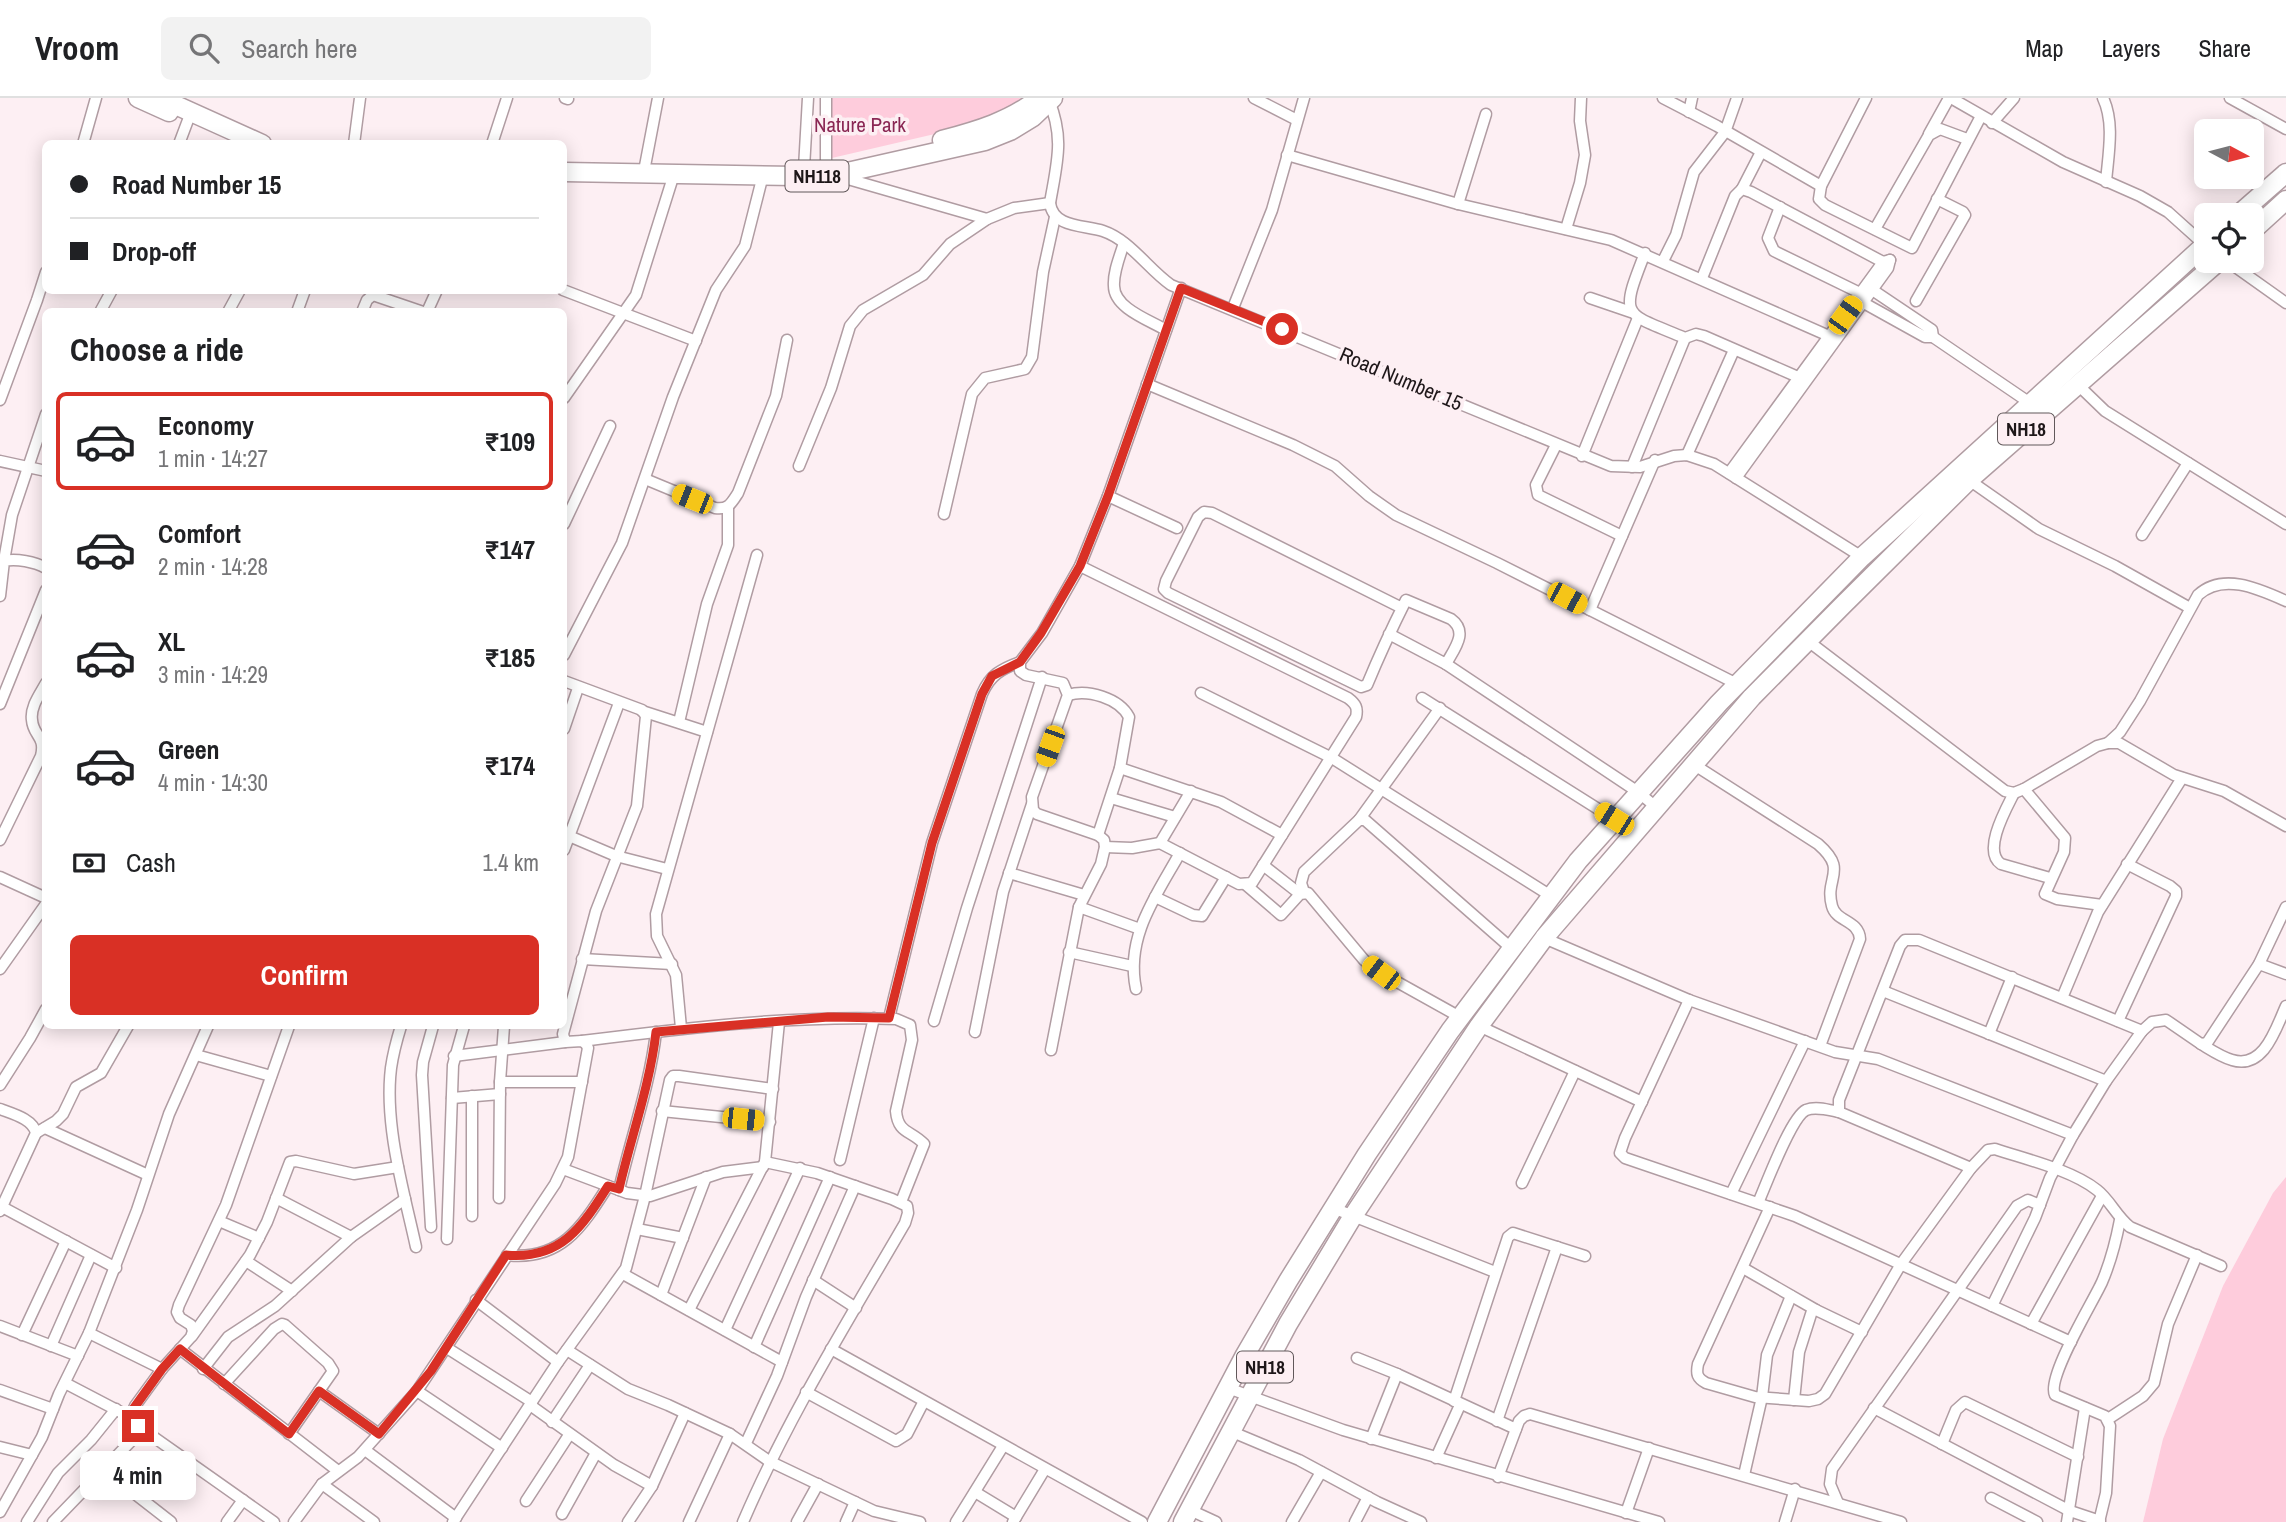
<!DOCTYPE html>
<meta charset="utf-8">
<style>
body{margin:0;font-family:"Archivo Narrow",sans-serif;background:#f2f2f2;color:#202124;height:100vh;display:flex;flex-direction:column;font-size:26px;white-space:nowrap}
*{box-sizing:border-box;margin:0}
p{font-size:23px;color:#757577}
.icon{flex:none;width:38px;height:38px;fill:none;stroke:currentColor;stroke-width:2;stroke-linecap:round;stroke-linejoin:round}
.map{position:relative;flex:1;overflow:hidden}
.sheet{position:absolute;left:42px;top:210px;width:525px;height:721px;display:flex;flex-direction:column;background:#fff;border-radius:10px;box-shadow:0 4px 18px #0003}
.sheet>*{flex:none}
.banner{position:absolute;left:42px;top:42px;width:525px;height:154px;border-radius:10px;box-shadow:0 4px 18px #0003;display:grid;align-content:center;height:154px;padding:0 28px;background:#fff}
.needle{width:46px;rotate:97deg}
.tools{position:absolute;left:2194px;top:21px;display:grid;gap:14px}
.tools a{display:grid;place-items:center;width:70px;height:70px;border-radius:10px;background:#fff;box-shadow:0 4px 18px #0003;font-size:35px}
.end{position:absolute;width:32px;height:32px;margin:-16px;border:9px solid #d93025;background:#fff;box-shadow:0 0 0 4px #fff}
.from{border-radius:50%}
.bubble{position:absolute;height:49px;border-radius:10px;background:#fff;box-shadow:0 4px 18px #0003;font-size:23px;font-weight:800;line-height:49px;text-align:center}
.car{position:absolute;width:21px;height:42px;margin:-21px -10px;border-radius:9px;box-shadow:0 0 5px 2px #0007;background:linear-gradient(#f5c518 24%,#345 0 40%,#f5c518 0 76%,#345 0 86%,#f5c518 0)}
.banner b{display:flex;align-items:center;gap:24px;height:66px;font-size:26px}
.banner b+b{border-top:2px solid #e0e0e0}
.banner i{width:18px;height:18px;background:#202124}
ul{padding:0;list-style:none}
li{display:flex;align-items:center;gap:21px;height:98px;margin:0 14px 10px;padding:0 14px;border:4px solid transparent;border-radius:10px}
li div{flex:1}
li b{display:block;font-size:26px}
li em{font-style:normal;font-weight:800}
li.active{border-color:#d93025}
li>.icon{width:63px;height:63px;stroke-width:1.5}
h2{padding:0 28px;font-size:32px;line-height:84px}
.pay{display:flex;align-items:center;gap:18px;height:77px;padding:0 28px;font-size:26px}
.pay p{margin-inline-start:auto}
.action{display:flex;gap:14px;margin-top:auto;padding:14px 28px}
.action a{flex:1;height:80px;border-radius:10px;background:#d93025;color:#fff;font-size:28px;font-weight:800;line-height:80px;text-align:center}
header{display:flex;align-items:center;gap:42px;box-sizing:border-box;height:98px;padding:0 35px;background:#fff;border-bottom:2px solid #e0e0e0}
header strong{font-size:33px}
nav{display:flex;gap:38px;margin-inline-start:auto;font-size:24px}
.search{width:490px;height:63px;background:#f2f2f2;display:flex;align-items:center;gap:18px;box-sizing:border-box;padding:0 24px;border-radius:10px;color:#757577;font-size:26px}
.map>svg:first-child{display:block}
.green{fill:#feccdc}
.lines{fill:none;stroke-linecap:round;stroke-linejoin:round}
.street-casing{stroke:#b09ca2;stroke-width:13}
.highway-casing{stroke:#b09ca2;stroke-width:21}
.street{stroke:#fff;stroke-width:10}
.highway{stroke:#fff;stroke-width:18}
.route{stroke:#d93025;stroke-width:9}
.labels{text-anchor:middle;stroke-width:7;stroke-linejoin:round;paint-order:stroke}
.shield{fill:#fdeff3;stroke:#61585a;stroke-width:2}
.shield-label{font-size:19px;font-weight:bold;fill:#1e1719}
.park-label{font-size:21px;fill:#8a2754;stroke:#fdeff3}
.street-label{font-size:21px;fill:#1e1719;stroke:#fdeff3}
</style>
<header>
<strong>Vroom</strong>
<div class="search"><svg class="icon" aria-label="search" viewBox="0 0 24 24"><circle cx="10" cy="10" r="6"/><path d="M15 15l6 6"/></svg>Search here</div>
<nav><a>Map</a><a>Layers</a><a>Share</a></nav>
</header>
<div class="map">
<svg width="2286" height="1424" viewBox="0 0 2286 1424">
<rect width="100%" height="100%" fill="#fdeff3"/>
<g class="green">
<polygon points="832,0 1034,0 1016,17 832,60"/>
<polygon points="2286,1079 2286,1424 2143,1424 2163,1341 2223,1188 2273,1095"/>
</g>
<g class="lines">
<g class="street-casing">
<g id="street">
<polyline points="565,0 568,1"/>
<polyline points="826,0 826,69"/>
<path d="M 1048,0 C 1065,40 1057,64 1050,105 C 1053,130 1085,127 1103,133 C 1130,142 1148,171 1171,187 L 1611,368 L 1640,369 L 1674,358 L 1687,357 L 1714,366 L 1862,459"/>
<polyline points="1254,0 1297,22"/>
<polyline points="1663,0 1717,28 1821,88"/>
<polyline points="1866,0 1821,88 1819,101 1825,107 1912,150 1981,18"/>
<polyline points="1951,0 2063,64 2140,98 2168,114 2207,149"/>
<path d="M 2103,0 C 2115,25 2108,58 2106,84"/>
<polyline points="2230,0 2286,31"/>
<polyline points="1689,14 1692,0"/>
<polyline points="1992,25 2014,0"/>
<polyline points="1929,36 1949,0"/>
<polyline points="83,46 96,0"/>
<polyline points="179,46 188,22"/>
<polyline points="354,46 360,0"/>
<polyline points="492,46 507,0"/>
<polyline points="1287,57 1458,106 1611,142 1829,238"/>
<polyline points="645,68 658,0"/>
<polyline points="804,70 808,0"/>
<polyline points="841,79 987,121"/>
<polyline points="1742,91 1761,54"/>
<polyline points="1458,106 1486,16"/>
<polyline points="1780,109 1768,140 1774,153 1860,195"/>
<polyline points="1566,131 1580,85 1585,57 1580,23 1581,0"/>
<polyline points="1875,131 1929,37 1940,31 1967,41"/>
<path d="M 1124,145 C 1120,158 1113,174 1114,188 C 1114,210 1149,222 1166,232"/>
<path d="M 1645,155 C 1619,221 1623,214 1685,240 L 1696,236 L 1704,238 L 1798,279"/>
<polyline points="1663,163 1676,137 1694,74 1725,34 1737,0"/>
<polyline points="2227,163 2286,205"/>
<polyline points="1702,180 1735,98 1742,91 1751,94 1883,164"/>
<polyline points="563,192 696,243"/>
<polyline points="1590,200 1631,214"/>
<polyline points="1916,203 1965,117 1963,114 1937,101"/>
<polyline points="1862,204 1925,239 1933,239 1932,232 1871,191"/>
<polyline points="1233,210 1272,112 1304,0"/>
<polyline points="100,214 112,192"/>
<polyline points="228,214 240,192"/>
<polyline points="297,214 305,192"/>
<polyline points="362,214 367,202 373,197 423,214"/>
<polyline points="427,214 437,192"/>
<polyline points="1933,239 2030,305"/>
<polyline points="1147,286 1293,347 1335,368 1369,398 1396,417 1497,465 1737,586"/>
<polyline points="2077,286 2105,313 2286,426"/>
<polyline points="564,300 636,197 674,76"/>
<polyline points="0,302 37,202 46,174"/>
<polyline points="1556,347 1536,387 1538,397 1622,438"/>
<polyline points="1687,357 1734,252"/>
<polyline points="1582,358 1638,220"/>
<polyline points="0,363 46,373"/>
<polyline points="799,368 831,290 850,228 863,212 923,177 950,146 987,121 1014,110 1050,105"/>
<polyline points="1632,369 1685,240"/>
<polyline points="1729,375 1883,164 1890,162"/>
<polyline points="1736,380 1888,170 1890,162"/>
<path d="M 645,381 L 715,410 C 728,412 731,406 738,395 L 776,298 L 787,242"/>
<polyline points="1969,382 2039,431 2115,468 2190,510"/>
<polyline points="1108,398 1177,430"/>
<polyline points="944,416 972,296 985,280 1025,271 1032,259 1043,174 1055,119"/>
<polyline points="564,426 610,328"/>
<polyline points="2142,437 2188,365"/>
<polyline points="4,463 12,417 46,316"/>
<path d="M 1080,468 L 1348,600 C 1356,606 1358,610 1356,619 L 1252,785 L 1239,786 L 1160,745 L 1132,750 L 1105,749"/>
<path d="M 0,498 L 4,463 C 16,460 35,464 46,470"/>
<polyline points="1590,512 1655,362"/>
<path d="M 1389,536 L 1446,566 C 1454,551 1469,534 1451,521 L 1406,502 C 1392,530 1379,558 1367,587 L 1361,589 L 1168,495 L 1164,491 L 1166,483 L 1198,419 L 1204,414 L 1212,415 L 1402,510"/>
<polyline points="1808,543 2005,693 2014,695 2024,691 2097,648 2108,645 2119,645 2174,677 2224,693 2286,728"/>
<polyline points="564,557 622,445 673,299 716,192 745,148 763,77"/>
<polyline points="1446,566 1638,694 1656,709"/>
<polyline points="1201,595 1332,660 1551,798"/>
<path d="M 1068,597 C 1088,591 1119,600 1129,619 L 1120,670 L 1098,737"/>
<polyline points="1422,600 1614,721"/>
<polyline points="0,606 46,492"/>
<polyline points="642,613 707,634"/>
<polyline points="679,624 707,506 728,447 728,409"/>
<polyline points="564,631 578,590"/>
<path d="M 2108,645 L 2120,634 L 2140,603 L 2198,497 C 2223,474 2259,491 2286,503"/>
<path d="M 1693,666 L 1818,746 C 1849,773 1824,779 1832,808 C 1836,824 1859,822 1860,841 L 1820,948"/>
<polyline points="1120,670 1221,704 1282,737"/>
<polyline points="2024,691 2065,740 2064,754 2045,796 2057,801 2102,807"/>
<path d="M 2014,695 C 2006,711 1982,753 2001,766 L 2050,780"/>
<polyline points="1111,700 1175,719"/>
<polyline points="1359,722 1440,610"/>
<polyline points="569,738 616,758 667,771"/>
<path d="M 0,742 L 41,658 C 46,638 33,638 32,622 C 30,609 40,596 46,585"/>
<polyline points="1160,745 1191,693"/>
<polyline points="564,752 619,605"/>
<polyline points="1263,767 1300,796"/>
<polyline points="1009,775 1084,797"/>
<polyline points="0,779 46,800"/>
<polyline points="1245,786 1281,817 1300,796 1308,795 1364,862 1381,875 1460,919"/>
<polyline points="1304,794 1301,785 1304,774 1359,722 1365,722 1511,850"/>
<polyline points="1155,799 1193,817 1202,818 1226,779"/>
<polyline points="1079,809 1140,831"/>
<polyline points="1544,840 1689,902 1835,954 1878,961 2073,1037"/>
<polyline points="1069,854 1132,868"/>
<polyline points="582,861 672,866"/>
<polyline points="2259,866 2286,876"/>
<polyline points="0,871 46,806"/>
<path d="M 1136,891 C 1125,839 1156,798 1180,755"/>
<polyline points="1883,893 2106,983"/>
<polyline points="2062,900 2098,814 2182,680"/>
<polyline points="1689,902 1625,1040 1620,1055 1625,1060 1795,1118 2071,1244"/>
<path d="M 889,920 L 932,745 L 982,596 C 990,577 1001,571 1020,564"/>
<polyline points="934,923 967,810 1042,579"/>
<polyline points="2118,923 2176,798 2176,793 2170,788 2127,766"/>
<path d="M 401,928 C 397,941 393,956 391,970 C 384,1027 404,1094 416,1149"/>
<polyline points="1479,928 1642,1004"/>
<polyline points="681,930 676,877 657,838 656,816 757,457"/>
<polyline points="975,934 1003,794 1032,706"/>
<polyline points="1989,936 2012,879"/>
<path d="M 582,943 C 686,930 791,917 896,921 L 910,927 L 912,942 L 896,1013 C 898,1036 911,1032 924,1046 L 901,1104"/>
<path d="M 2201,946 C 2211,952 2221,959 2232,962 C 2264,972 2276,930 2286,908"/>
<polyline points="1051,952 1079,809 1101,766 1105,749 1104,742 1098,737 1037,716 1033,712 1032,699 1068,597 1063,585 1026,577 1020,573 1020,564 1042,535 1080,468 1108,398 1181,190"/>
<polyline points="196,957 271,978"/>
<polyline points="454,958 565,944"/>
<polyline points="500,984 582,984"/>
<polyline points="0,987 30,940 46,911"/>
<polyline points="472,998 472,1118"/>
<polyline points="452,1000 500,996"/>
<path d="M 0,1011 C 13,1016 33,1021 36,1035 L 0,1113"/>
<polyline points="662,1013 770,1024"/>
<polyline points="45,1030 148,1077"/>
<polyline points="36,1035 56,1023 63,1016 76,989 101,975 128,928"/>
<polyline points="840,1062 874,920"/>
<polyline points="1971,1070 1839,1014 1839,1002 1900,848 1905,842 1919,842 2142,933"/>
<polyline points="563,1071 627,1095 650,1098 723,1074 763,1069"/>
<polyline points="1522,1085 1575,973"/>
<path d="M 619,1092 C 631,1039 650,987 656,934"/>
<polyline points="1731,1096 1805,943"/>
<polyline points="276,1100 351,1139"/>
<polyline points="499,1100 500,984 504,928"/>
<path d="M 1758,1105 C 1766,1087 1791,1019 1806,1012 C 1816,1008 1829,1012 1839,1014"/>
<polyline points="2,1109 116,1170"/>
<path d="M 1770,1109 L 1698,1266 C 1696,1276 1697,1280 1706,1285 L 1755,1299 L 1809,1303 L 1818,1301 L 1825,1296 L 1901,1166 L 1971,1070 L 1988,1052 L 1995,1051 C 2025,1061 2072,1072 2097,1092 C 2110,1102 2116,1118 2130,1129 L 2221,1168"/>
<polyline points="1333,1110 1495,1174"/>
<polyline points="219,1123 259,1140"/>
<polyline points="431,1129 422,977 423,964 433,928"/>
<polyline points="637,1131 683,1140"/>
<polyline points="447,1141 453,967 464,928"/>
<path d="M 507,1157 C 561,1163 582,1129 608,1088"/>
<polyline points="246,1163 292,1193"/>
<polyline points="1743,1170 1816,1212"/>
<polyline points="623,1176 782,1264"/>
<polyline points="813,1182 856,1210"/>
<polyline points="661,1197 706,1079"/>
<polyline points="476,1202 558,1264"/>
<polyline points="1992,1208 2035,1120 2050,1080 2073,1037 2106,983 2142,933 2152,924 2166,922 2201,946 2207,945 2259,866 2286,809"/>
<polyline points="689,1212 765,1064 779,924"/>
<polyline points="2031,1226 2102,1098"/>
<polyline points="0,1228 78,1258"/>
<polyline points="725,1232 800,1070"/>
<polyline points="89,1235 162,1271"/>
<polyline points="22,1237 66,1143"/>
<polyline points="192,1238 250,1157 267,1124 290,1064 296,1063 354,1076 398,1069"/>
<polyline points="51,1248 91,1157"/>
<polyline points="754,1249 830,1079"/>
<polyline points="447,1250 532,1304"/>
<polyline points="180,1251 338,1373"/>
<polyline points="831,1251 1142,1424"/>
<polyline points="567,1252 628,1291 668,1307 730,1336 769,1363 874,1413 920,1424"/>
<polyline points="1357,1260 1397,1276 1516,1331"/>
<polyline points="203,1271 228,1239 275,1208 351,1139 405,1101"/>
<polyline points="65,1285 132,1320"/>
<polyline points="224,1286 274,1231 282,1226 285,1227 328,1265 333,1273 289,1336"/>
<polyline points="1228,1290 1343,1332 1659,1424"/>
<polyline points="0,1292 53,1311"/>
<polyline points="319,1293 379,1336"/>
<polyline points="417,1293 502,1350"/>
<polyline points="806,1294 896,1343 907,1336 923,1305"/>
<polyline points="1794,1302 1799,1254 1812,1213 1816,1212 1862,1234"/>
<polyline points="1454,1303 1508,1139 1513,1135 1585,1158"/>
<polyline points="530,1307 614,1367 652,1388"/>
<polyline points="1874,1310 2070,1413 2100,1423"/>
<polyline points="2108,1321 2143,1298 2154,1285 2168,1226 2197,1157"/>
<polyline points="1497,1323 1557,1149"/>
<polyline points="552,1324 590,1267"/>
<polyline points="138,1328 274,1424"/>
<polyline points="1230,1333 1299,1362 1377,1404 1421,1424"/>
<polyline points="1371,1341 1397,1276"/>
<polyline points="746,1345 777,1278 806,1199 855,1088"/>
<polyline points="1942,1346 1956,1312 1965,1304 2078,1359"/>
<polyline points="0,1349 32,1357"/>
<polyline points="365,1352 456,1420"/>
<polyline points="1436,1360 1460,1307"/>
<polyline points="103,1371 171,1424"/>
<polyline points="1744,1377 1762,1299 1767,1257 1791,1198"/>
<polyline points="1498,1379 1519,1323 1524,1318 1530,1316 1901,1424"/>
<polyline points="322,1386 374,1424"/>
<polyline points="975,1394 1016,1419"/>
<polyline points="1991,1400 2037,1424"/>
<polyline points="526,1403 569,1337"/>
<polyline points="1838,1405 1830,1386 1832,1371 2017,1108 2028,1102 2040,1107"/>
<polyline points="1190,1412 1216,1424"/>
<polyline points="0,1414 42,1339 59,1296 89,1235 137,1112 169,1016 208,928"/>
<polyline points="1626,1415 1649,1350"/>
<polyline points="562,1416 596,1355"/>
<polyline points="27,1424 58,1375 91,1342 116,1311"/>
<path d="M 53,1424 L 135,1339 L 139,1333 C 138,1322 128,1320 135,1308 L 162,1271 L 191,1239 L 193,1233 L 191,1227 L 180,1220 L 177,1214 L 179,1207 L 226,1107 L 289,928"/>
<polyline points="227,1424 243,1402"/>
<polyline points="294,1424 322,1386 358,1359 417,1293 555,1086 568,1059 588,950 586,946 582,943 565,944 563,936 596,813 637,708 646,618 642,612 564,583"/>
<polyline points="453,1424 558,1264 626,1170 645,1098 670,982 673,978 679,978 773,991"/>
<polyline points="628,1424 652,1388 685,1315"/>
<polyline points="689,1424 730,1336"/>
<path d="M 743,1424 C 788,1319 848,1223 905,1125 L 908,1115 L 907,1108 L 892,1101 L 817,1075 L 765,1064"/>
<polyline points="797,1424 818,1386"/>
<polyline points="846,1424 855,1404"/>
<polyline points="956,1424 1003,1348"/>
<polyline points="1013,1424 1045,1371"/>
<polyline points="1292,1424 1321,1374"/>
<polyline points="1355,1424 1368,1399"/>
<polyline points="1785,1424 1795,1391"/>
<polyline points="2067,1424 2085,1310"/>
<path d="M 2099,1424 L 2106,1395 L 2110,1328 L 2105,1318 L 2055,1297 C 2046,1280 2093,1204 2102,1184 C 2111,1163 2116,1143 2120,1122"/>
</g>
</g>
<g class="highway-casing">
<g id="highway">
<polyline points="138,0 169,14"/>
<polyline points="160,0 262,46"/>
<path d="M 942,42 C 976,33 1011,23 1039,0"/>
<polyline points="564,74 795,78 834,77 985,43 1010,33 1033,19 1053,0"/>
<polyline points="2238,117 2286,75"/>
<polyline points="2252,133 2286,102"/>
<polyline points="1157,1424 1245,1257 1288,1183 1367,1056 1450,933 1578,763 1719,605 1862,459 2207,145"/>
<polyline points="1183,1424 1288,1226 1353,1118 1479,928 1544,840 1752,599 1842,508 1969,382 2219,163"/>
</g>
</g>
<use href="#street" class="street"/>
<use href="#highway" class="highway"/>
</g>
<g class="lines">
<path class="route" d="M 138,1328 L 132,1320 L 131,1314 L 162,1271 L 180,1251 L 289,1336 L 319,1293 L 379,1336 L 431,1273 L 506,1157 C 561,1162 582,1129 608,1088 L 619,1091 C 631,1039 650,987 656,934 L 828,919 L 889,920 L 932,745 L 982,596 L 992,578 L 1020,564 L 1041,535 L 1080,468 L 1108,398 L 1181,190 L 1282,231"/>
</g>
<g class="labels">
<g class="shield">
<rect x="785.5" y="62.5" width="63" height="31" rx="5"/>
<rect x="1998" y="315.5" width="56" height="31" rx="5"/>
<rect x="1237" y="1253.5" width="56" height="31" rx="5"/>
</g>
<g class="shield-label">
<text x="817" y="85">NH118</text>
<text x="2026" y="338">NH18</text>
<text x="1265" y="1276">NH18</text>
</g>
<g class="park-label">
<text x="860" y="34">Nature Park</text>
</g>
<g class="street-label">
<text transform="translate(1401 281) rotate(23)" y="7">Road Number 15</text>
</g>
</g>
</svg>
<div class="tools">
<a><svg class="needle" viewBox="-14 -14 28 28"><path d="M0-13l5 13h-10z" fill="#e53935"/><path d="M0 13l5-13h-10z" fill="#757577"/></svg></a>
<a><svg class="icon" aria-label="locate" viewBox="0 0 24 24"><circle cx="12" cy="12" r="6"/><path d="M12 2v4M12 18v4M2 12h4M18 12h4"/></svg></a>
</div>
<i class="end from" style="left:1282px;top:231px"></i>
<i class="end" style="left:138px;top:1328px"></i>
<div class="bubble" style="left:80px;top:1353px;width:116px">4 min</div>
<i class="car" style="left:1845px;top:217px;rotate:36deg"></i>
<i class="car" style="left:692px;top:401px;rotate:292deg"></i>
<i class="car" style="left:1567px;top:500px;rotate:118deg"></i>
<i class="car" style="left:1050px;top:648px;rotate:200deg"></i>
<i class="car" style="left:1614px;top:721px;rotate:302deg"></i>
<i class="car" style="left:1381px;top:875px;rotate:307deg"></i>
<i class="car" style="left:743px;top:1021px;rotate:96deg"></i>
<div class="banner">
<b><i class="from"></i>Road Number 15</b>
<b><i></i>Drop-off</b>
</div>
<section class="sheet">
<h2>Choose a ride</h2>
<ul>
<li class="active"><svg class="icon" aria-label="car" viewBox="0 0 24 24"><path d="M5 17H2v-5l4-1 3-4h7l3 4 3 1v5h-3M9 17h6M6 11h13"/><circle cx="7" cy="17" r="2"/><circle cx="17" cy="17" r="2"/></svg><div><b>Economy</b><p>1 min · 14:27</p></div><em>₹109</em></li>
<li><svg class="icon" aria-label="car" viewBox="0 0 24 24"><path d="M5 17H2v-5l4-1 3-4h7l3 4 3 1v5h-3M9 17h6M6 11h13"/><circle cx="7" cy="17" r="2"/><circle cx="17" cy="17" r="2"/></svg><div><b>Comfort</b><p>2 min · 14:28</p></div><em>₹147</em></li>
<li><svg class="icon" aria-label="car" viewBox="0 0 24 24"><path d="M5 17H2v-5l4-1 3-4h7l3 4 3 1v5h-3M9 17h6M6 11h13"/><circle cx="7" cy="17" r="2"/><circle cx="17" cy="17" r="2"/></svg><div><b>XL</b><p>3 min · 14:29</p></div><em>₹185</em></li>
<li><svg class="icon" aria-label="car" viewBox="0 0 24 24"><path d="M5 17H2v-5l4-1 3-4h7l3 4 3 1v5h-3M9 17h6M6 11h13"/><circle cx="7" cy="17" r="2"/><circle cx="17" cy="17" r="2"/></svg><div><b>Green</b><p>4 min · 14:30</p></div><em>₹174</em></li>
</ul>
<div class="pay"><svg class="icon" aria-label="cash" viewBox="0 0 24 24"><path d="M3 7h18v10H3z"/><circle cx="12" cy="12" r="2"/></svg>Cash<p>1.4 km</p></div>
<div class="action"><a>Confirm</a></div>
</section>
</div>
